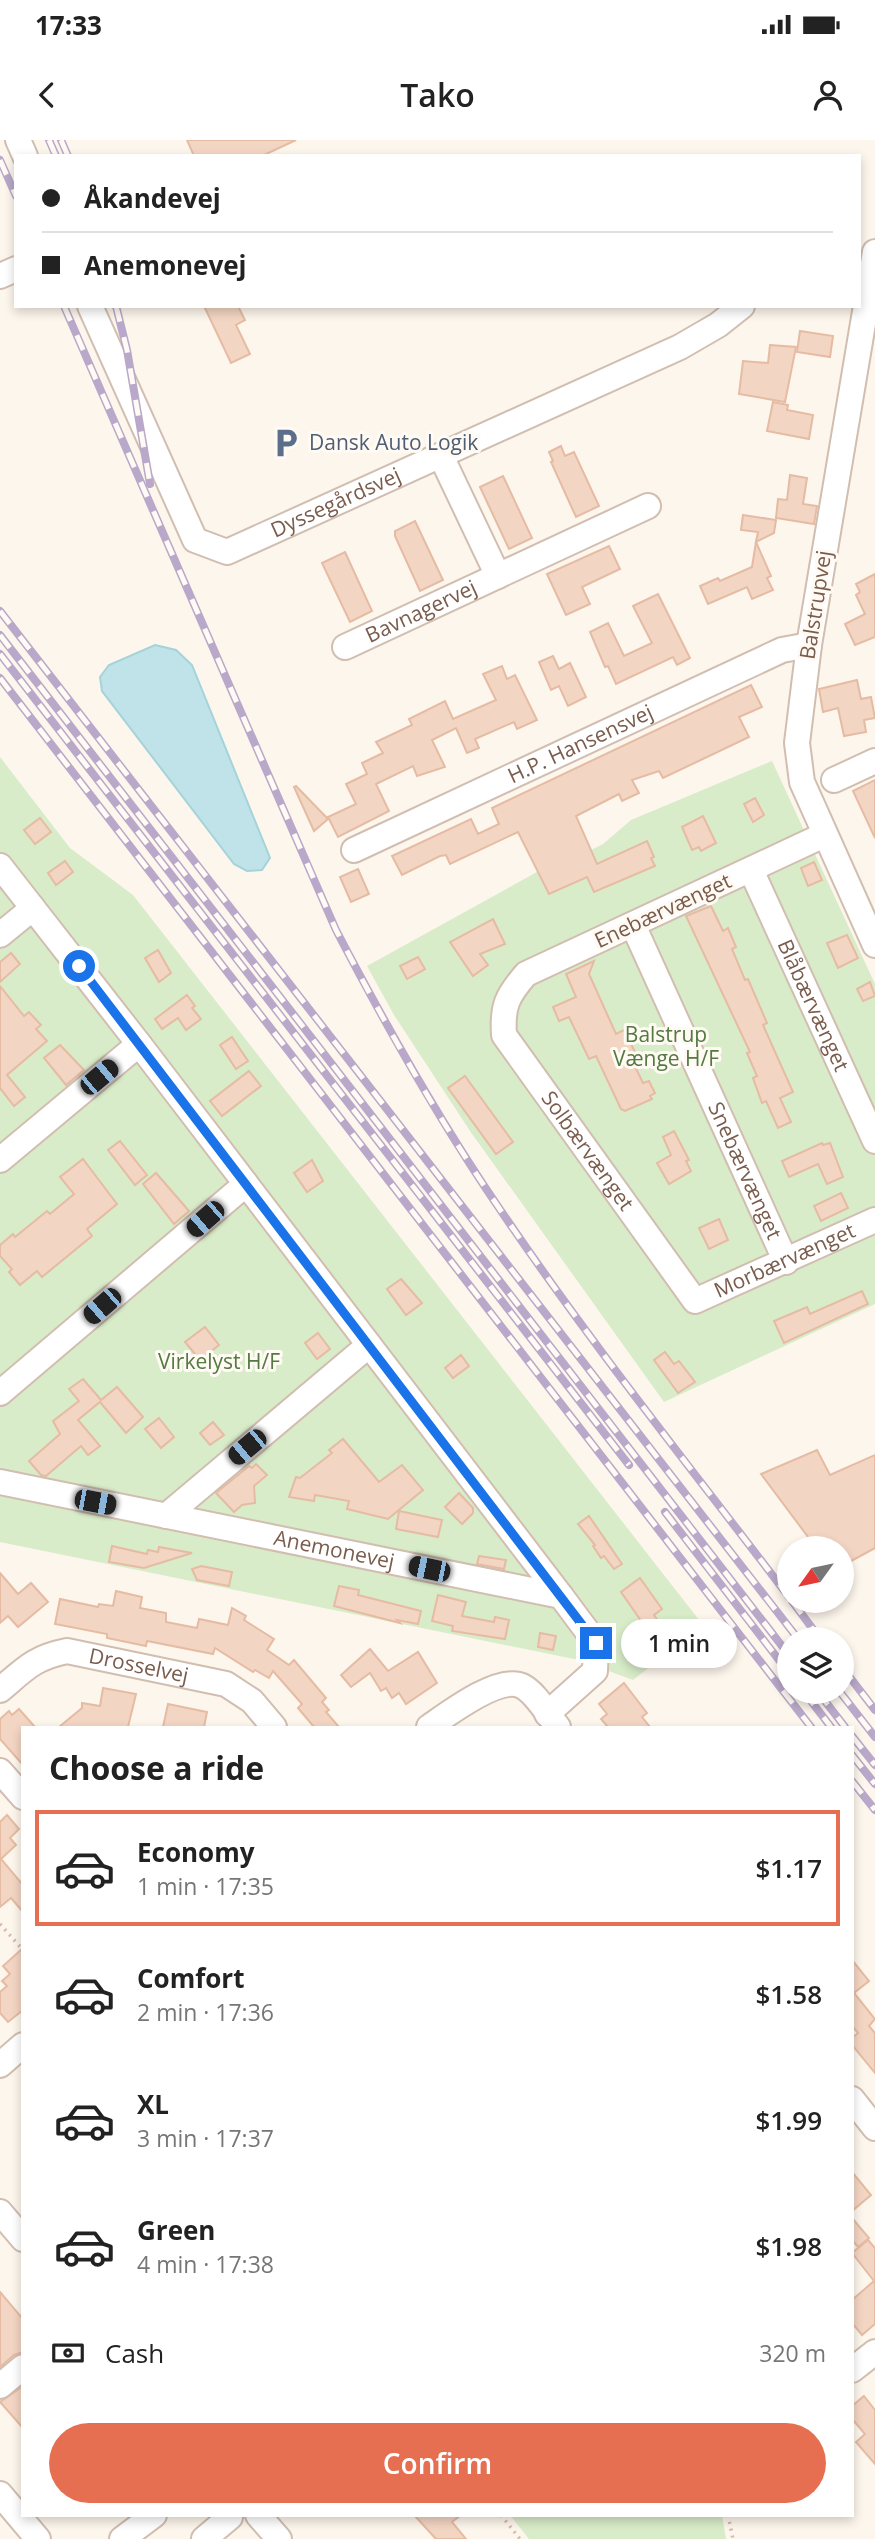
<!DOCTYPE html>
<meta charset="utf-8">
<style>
body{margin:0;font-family:"Open Sans",sans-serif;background:#f6f6f6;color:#222;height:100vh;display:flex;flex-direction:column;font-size:26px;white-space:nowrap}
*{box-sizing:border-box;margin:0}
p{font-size:23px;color:#767676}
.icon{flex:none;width:38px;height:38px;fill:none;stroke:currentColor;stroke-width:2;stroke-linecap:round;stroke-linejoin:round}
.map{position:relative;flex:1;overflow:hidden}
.panel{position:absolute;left:21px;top:1586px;width:833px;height:791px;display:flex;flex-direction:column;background:#fff;border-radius:0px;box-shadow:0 4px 10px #0003}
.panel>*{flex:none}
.banner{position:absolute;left:14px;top:14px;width:847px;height:154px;border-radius:0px;box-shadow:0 4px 10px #0003;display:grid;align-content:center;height:154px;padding:0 28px;background:#fff}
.needle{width:46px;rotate:237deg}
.fabs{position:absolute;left:777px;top:1396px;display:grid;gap:14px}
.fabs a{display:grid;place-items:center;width:77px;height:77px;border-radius:50%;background:#fff;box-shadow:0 4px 10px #0003;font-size:35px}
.end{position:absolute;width:32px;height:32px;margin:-16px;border:9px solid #1a73e8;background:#fff;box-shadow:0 0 0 4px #fff}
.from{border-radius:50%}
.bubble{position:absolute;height:49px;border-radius:24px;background:#fff;box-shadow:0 4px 10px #0003;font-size:23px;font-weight:600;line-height:49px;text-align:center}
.car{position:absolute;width:21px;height:42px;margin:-21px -10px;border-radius:9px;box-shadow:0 0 5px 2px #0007;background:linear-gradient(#222 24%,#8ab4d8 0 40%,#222 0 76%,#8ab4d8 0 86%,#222 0)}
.banner b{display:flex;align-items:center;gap:24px;height:66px;font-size:26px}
.banner b+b{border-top:2px solid #e0e0e0}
.banner i{width:18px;height:18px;background:#222}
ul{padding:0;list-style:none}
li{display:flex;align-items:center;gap:21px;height:116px;margin:0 14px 10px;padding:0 14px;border:4px solid transparent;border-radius:0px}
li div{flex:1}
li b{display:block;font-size:26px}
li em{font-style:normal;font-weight:600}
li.current{border-color:#e76f51}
li>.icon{width:63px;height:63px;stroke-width:1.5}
h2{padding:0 28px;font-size:32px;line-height:84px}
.pay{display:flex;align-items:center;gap:18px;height:77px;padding:0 28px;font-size:26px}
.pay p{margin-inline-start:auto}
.button{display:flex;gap:14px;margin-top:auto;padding:14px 28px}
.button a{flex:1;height:80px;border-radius:42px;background:#e76f51;color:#fff;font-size:28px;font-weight:600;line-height:80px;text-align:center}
.status{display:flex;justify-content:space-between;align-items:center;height:49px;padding:0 35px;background:#fff;direction:ltr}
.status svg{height:19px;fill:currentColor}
header{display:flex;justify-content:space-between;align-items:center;height:91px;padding:0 28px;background:#fff;font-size:32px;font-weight:600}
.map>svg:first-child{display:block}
.green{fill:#d8ecc9}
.water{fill:#bfe3e8;stroke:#a5d3da;stroke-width:2}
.building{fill:#f3d5c3;stroke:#e6bba3;stroke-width:2}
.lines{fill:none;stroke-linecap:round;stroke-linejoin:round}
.minor-casing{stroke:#d1beb0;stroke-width:28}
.path{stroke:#d9b8a5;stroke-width:3.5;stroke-dasharray:2 5;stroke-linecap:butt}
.minor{stroke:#fff;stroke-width:24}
.rail-casing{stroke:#b9a8c9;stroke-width:8}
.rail{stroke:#fffaf3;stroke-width:5;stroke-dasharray:16;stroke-linecap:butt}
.route{stroke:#1a73e8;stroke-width:9}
.labels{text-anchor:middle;stroke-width:6;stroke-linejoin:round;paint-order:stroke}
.service-label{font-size:21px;fill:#4e5e75;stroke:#fffaf3;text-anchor:start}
.street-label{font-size:21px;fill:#7a5c4d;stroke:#fffaf3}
.park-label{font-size:21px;fill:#537a41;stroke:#fffaf3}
</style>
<div class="status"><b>17:33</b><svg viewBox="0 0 49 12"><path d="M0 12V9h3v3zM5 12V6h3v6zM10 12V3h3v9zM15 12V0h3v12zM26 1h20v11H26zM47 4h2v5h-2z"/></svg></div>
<header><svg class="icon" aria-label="back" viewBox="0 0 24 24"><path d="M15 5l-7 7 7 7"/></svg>Tako<svg class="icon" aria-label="person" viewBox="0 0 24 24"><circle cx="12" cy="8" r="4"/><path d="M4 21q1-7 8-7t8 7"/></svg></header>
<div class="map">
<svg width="875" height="2399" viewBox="0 0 875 2399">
<rect width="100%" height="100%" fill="#fdf6ec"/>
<g class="green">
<polygon points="0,617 70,708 133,755 703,1485 633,1540 579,1520 0,1402"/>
<polygon points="772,621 875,844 875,1164 664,1262 470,991 394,875 367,826 555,722 575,718 603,704 631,680"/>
<polygon points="510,2375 722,2375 726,2399 529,2399"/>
</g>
<polygon class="water" points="155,505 176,510 192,525 270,718 262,730 247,731 234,724 102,551 100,537 109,525"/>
<g class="building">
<polygon points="187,0 296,0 262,16 194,16"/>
<polygon points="204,166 238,166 245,180 236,185 250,214 231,223"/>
<polygon points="800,191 833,196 830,217 797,212"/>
<polygon points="770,205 796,207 785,262 739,254 743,221 768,223"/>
<polygon points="773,262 788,265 787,270 813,275 809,299 767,291"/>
<polygon points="561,306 565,316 574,312 599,366 576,377 551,322 553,321 549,312"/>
<polygon points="790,335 807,338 803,364 817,366 814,384 776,378 778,359 787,360"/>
<polygon points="503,336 532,398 509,409 480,347"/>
<polygon points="743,375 776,380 774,393 756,402 758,392 741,390"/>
<polygon points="415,381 443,440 420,451 395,396 395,391"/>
<polygon points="756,402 771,436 767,438 773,450 752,459 747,447 708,464 700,446 718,438 720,441 752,427"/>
<polygon points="609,406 620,429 582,447 590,464 566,475 547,434"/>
<polygon points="345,412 372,471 350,482 322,423"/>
<polygon points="875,434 875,497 855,505 845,484 865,474 856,455 860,452 856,444"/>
<polygon points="658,454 690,518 677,525 673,517 616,544 608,526 605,527 590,492 608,483 624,516 652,503 633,466"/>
<polygon points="553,516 559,529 570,523 586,557 568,566 559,546 551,550 539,522"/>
<polygon points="502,526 507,539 515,535 537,580 517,589 514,582 475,599 479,608 467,613 456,588 432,600 445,627 417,636 413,626 376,644 389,671 338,697 328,677 356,664 346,644 367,634 362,623 383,613 376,602 412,585 409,579 445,561 453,579 496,560 483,534"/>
<polygon points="857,540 861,559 871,557 875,578 864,580 866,592 844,596 838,568 823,572 819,549"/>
<polygon points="751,545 762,567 739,577 749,597 663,638 659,631 632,640 639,653 622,661 619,654 576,676 597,724 647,701 654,717 651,718 655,726 594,752 587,737 549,754 518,692 450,724 446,715 440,716 402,735 392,716 471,679 478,694 499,684 492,668"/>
<polygon points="875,640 875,698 853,651"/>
<polygon points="296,646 328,679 314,691 294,647"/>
<polygon points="755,658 764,675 753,682 744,664"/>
<polygon points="703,676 716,703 701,711 699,707 692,710 682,687"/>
<polygon points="40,678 51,692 35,704 24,690"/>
<polygon points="65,721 73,732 56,745 48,733"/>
<polygon points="814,722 822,740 808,746 801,728"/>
<polygon points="358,729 369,754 351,762 340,737"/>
<polygon points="711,766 723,791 728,788 736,807 732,809 745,840 748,839 767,883 763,885 793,952 780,958 791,982 778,988 766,961 762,963 753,938 757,936 747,913 750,912 686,776"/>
<polygon points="493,779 505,804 480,814 488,825 473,836 450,802"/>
<polygon points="847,795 858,818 838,828 827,803"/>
<polygon points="158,810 171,833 159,842 145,818"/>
<polygon points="11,813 20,824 0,842 0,822"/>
<polygon points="418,817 425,829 407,839 400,826"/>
<polygon points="594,821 589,834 616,894 624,890 635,912 629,914 643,943 649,941 655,953 650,956 652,959 625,971 621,969 596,916 589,919 569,877 559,881 553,867 576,857 566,834"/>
<polygon points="870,842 875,856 863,861 857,849"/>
<polygon points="0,846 24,876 29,872 41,885 36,889 47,901 7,935 25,957 14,966 0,948"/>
<polygon points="187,855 195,866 192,868 201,879 186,890 178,878 162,889 155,879"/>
<polygon points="232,897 248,921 236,929 220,905"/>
<polygon points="60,905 84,930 66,945 44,918"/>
<polygon points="249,931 261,946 222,976 210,961"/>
<polygon points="465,936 513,1002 496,1014 448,948"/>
<polygon points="674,991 689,1020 686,1021 691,1031 669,1044 657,1023 671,1015 663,997"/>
<polygon points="120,1001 147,1035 135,1045 108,1010"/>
<polygon points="822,1003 823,1005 830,1003 843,1037 827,1044 818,1024 789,1037 782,1021"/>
<polygon points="83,1019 117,1064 87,1089 92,1096 42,1137 37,1131 20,1145 9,1132 12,1129 0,1116 0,1105 13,1094 15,1097 47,1071 50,1074 74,1054 60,1037"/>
<polygon points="312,1020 323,1041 307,1052 294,1033"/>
<polygon points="156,1033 189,1071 174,1084 143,1044"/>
<polygon points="841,1053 848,1068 821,1081 814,1066"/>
<polygon points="719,1079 728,1100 709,1109 699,1088"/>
<polygon points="401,1139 422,1163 406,1175 387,1149"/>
<polygon points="862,1151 868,1164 784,1203 774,1181 807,1167 810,1174"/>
<polygon points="205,1187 219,1205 200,1220 185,1202"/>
<polygon points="318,1193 330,1209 317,1219 305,1203"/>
<polygon points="665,1212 674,1224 679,1221 695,1242 678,1253 654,1220"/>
<polygon points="461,1215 469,1226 453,1238 445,1228"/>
<polygon points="83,1239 101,1260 117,1247 143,1277 126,1293 100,1262 78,1280 100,1306 88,1315 81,1306 46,1336 41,1335 29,1321 60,1294 53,1281 79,1261 69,1249"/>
<polygon points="159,1278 174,1297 161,1308 145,1289"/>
<polygon points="213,1282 224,1295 210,1305 200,1293"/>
<polygon points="343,1299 379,1342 402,1325 423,1350 388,1379 347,1369 349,1361 315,1355 314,1361 289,1357 296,1337 300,1338 332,1313 329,1310"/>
<polygon points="817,1310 830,1335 875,1315 875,1408 842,1426 842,1409 817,1409 761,1334"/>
<polygon points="256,1324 267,1335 254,1346 255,1363 242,1365 234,1372 216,1353 249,1326 252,1328"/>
<polygon points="459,1353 473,1368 473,1373 462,1384 445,1367"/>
<polygon points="399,1371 442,1380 438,1397 396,1389"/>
<polygon points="589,1376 622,1424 614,1429 604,1416 601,1418 593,1406 595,1405 578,1384"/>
<polygon points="112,1406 147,1414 148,1410 158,1412 159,1407 192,1413 144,1428 109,1422"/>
<polygon points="479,1416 506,1420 504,1429 477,1424"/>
<polygon points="201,1426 232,1432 229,1446 197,1440 192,1429"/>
<polygon points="0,1433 18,1454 31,1443 48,1462 18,1487 8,1476 0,1483"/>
<polygon points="640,1438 662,1469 654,1475 674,1504 660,1514 645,1493 648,1491 621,1452"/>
<polygon points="339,1446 359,1450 358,1455 421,1471 418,1484 397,1480 400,1483 334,1466"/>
<polygon points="116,1451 142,1457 140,1468 166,1473 166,1482 197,1488 199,1479 228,1485 232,1468 246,1476 244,1480 274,1499 267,1510 289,1525 294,1520 326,1558 322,1562 329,1570 326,1572 339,1587 314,1587 298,1568 302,1564 273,1531 269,1538 255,1530 253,1532 215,1508 213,1514 147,1501 146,1506 107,1498 107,1494 55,1484 60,1459 98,1467 99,1464 113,1466"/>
<polygon points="438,1455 466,1462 462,1476 494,1482 495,1477 509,1480 505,1499 452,1491 453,1486 432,1481"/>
<polygon points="540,1493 556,1496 553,1510 538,1507"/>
<polygon points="370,1509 388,1531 418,1512 437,1543 406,1564 399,1553 392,1558 386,1548 381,1551 370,1533 351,1547 341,1535"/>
<polygon points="624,1543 647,1573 642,1577 650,1587 608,1587 601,1579 607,1574 599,1564"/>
<polygon points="103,1548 136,1554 128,1587 59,1587 82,1568 82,1563 100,1566"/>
<polygon points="168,1564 207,1572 204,1587 163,1587"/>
<polygon points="19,1569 35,1587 23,1587 23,1625 0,1599 0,1579 9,1571 12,1575"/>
<polygon points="7,1675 19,1689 10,1698 16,1705 1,1719 23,1745 23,1772 11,1758 0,1767 0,1682"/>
<polygon points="23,1808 23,1870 8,1882 0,1873 0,1852 7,1846 2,1841 10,1834 3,1826"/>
<polygon points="852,1820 869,1841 854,1853 875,1879 869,1886 875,1893 875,1933 852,1905 852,1898 858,1893 852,1886"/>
<polygon points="852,2032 871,2055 852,2071"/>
<polygon points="852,2078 869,2098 858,2107 852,2100"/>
<polygon points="868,2100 875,2108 875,2184 862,2195 852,2183 852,2160 874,2141 852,2113"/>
<polygon points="0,2152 23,2179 23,2212 14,2215 0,2227"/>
<polygon points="22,2247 23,2249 23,2288 0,2262"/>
<polygon points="864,2256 875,2270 875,2324 856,2302 865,2294 852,2279 852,2266"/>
<polygon points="414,2375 461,2375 452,2382 466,2399 436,2399"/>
</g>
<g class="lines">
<g class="minor-casing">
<g id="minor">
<polyline points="18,0 25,16"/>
<polyline points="875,112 809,505 797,603 802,642 875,805"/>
<polyline points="0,136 16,129"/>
<path id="s1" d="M 90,166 L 195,400 L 227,412 L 680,207 L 718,185 L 742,166"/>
<polyline points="441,316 498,436"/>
<path id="s2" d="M 345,507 L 648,366"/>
<polyline points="834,640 875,621"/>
<path id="s3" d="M 824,695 L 526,834 C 507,856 502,866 504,895 L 695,1161 L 875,1080"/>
<path id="s4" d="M 354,710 L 782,510 L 809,505"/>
<polyline points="0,726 139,904 561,1456"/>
<path id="s5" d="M 751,730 L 875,1001"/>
<path id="s6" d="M 633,785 L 786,1122"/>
<polyline points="0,795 33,768"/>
<polyline points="0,1020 139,904"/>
<polyline points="0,1253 246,1044"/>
<path id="s7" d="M 0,1342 L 561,1456 L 596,1503 L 595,1531 L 547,1574"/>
<polyline points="166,1376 369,1205"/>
<path id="s8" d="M 0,1550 C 25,1529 33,1518 67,1511 L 226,1544 L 252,1561 L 274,1587"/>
<path d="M 429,1587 C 448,1574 499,1535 522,1546 C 536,1553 548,1575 558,1587"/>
<polyline points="0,1631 23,1657"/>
<polyline points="0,1925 23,1905"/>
<polyline points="852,1959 875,1988"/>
<polyline points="0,2072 23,2099"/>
<polyline points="852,2230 875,2212"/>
<polyline points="0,2246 23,2227"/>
<polyline points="0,2354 38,2399"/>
<polyline points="258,2375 279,2399"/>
<polyline points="122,2399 154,2375"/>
<polyline points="204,2399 230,2377"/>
</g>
</g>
<g class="path">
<polyline points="0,1784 23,1810"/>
<polyline points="501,2375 520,2399"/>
<polyline points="728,2375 733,2399"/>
</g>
<use href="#minor" class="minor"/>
<g class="rail-casing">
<g id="rail">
<polyline points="49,0 56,16"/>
<polyline points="61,0 68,16"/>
<polyline points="0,20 16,56"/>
<path d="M 64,166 L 336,790 C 385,884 437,977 497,1065 C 588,1200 691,1328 789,1457"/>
<polyline points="116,166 127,210 150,344"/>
<polyline points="0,471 799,1500"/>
<polyline points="0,495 789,1515"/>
<polyline points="0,514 629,1325"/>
<polyline points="0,538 811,1587"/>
<polyline points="665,1372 789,1533"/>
<polyline points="792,1461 821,1500"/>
<polyline points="842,1527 875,1570"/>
<polyline points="804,1552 831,1587"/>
<polyline points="818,1552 845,1587"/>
<polyline points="840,1552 875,1597"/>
<polyline points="852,1596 875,1625"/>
<polyline points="852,1615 875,1644"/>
<polyline points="852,1641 875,1670"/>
</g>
</g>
<use href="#rail" class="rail"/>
</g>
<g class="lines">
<polyline class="route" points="79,826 596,1503"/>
</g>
<defs>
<g id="parking-bare" transform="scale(2.415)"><path d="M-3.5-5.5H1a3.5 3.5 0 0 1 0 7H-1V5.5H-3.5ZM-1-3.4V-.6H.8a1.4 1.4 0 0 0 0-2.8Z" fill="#5c6f8a" stroke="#fffaf3" stroke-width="2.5" paint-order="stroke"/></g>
</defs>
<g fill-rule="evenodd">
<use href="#parking-bare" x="286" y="303"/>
</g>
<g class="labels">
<g class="service-label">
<text x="309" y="310">Dansk Auto Logik</text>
</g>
<g class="street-label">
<text dy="7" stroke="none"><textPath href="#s1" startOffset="410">Dyssegårdsvej</textPath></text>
<text transform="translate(816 465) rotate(-81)" y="7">Balstrupvej</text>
<text dy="7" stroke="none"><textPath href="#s2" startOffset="84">Bavnagervej</textPath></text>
<text dy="7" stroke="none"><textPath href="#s4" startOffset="250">H.P. Hansensvej</textPath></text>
<text transform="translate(663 771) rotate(-25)" y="7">Enebærvænget</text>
<text dy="7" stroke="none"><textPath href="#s5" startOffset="149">Blåbærvænget</textPath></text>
<text dy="7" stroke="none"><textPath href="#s3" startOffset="539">Solbærvænget</textPath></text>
<text dy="7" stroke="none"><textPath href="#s6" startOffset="270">Snebærvænget</textPath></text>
<text dy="7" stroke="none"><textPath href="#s3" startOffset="822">Morbærvænget</textPath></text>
<text dy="7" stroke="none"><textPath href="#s7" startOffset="341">Anemonevej</textPath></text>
<text dy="7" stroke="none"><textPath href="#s8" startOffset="152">Drosselvej</textPath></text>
</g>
<g class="park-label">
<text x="666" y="902">Balstrup<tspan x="666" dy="24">Vænge H/F</tspan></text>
<text x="219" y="1229">Virkelyst H/F</text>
</g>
</g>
</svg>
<div class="fabs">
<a><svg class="needle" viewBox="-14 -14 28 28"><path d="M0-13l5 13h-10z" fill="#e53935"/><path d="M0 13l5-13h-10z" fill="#767676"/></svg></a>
<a><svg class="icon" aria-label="layers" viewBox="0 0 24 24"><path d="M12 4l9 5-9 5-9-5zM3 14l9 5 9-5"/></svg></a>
</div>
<i class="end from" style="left:79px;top:826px"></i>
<i class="end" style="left:596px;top:1503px"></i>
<div class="bubble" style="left:621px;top:1479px;width:116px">1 min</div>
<i class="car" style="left:99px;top:937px;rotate:50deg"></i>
<i class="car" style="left:205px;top:1079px;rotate:229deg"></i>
<i class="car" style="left:102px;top:1166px;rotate:229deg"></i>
<i class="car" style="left:247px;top:1307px;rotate:230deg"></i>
<i class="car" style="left:95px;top:1362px;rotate:101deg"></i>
<i class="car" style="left:429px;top:1429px;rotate:282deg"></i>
<div class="banner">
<b><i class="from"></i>Åkandevej</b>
<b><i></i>Anemonevej</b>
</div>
<section class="panel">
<h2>Choose a ride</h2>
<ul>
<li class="current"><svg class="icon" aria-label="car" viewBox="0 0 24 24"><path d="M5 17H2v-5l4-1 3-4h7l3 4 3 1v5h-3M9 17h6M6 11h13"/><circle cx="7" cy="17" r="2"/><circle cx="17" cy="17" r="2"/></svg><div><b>Economy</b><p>1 min · 17:35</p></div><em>$1.17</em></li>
<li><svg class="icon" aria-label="car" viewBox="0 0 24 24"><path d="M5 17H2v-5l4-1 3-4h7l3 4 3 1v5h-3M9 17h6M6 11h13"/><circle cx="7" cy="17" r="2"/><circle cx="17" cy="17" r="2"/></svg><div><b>Comfort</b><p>2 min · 17:36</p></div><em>$1.58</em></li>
<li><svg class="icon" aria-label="car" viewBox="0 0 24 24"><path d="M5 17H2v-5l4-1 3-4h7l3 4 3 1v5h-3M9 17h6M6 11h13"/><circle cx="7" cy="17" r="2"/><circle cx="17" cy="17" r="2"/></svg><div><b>XL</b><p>3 min · 17:37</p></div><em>$1.99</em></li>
<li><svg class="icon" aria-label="car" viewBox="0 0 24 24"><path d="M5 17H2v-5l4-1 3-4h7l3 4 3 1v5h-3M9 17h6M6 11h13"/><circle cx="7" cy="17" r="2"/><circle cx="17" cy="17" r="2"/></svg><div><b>Green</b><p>4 min · 17:38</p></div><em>$1.98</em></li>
</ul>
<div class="pay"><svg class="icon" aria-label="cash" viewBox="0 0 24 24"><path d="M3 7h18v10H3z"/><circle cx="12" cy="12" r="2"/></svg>Cash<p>320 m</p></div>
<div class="button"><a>Confirm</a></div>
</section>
</div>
